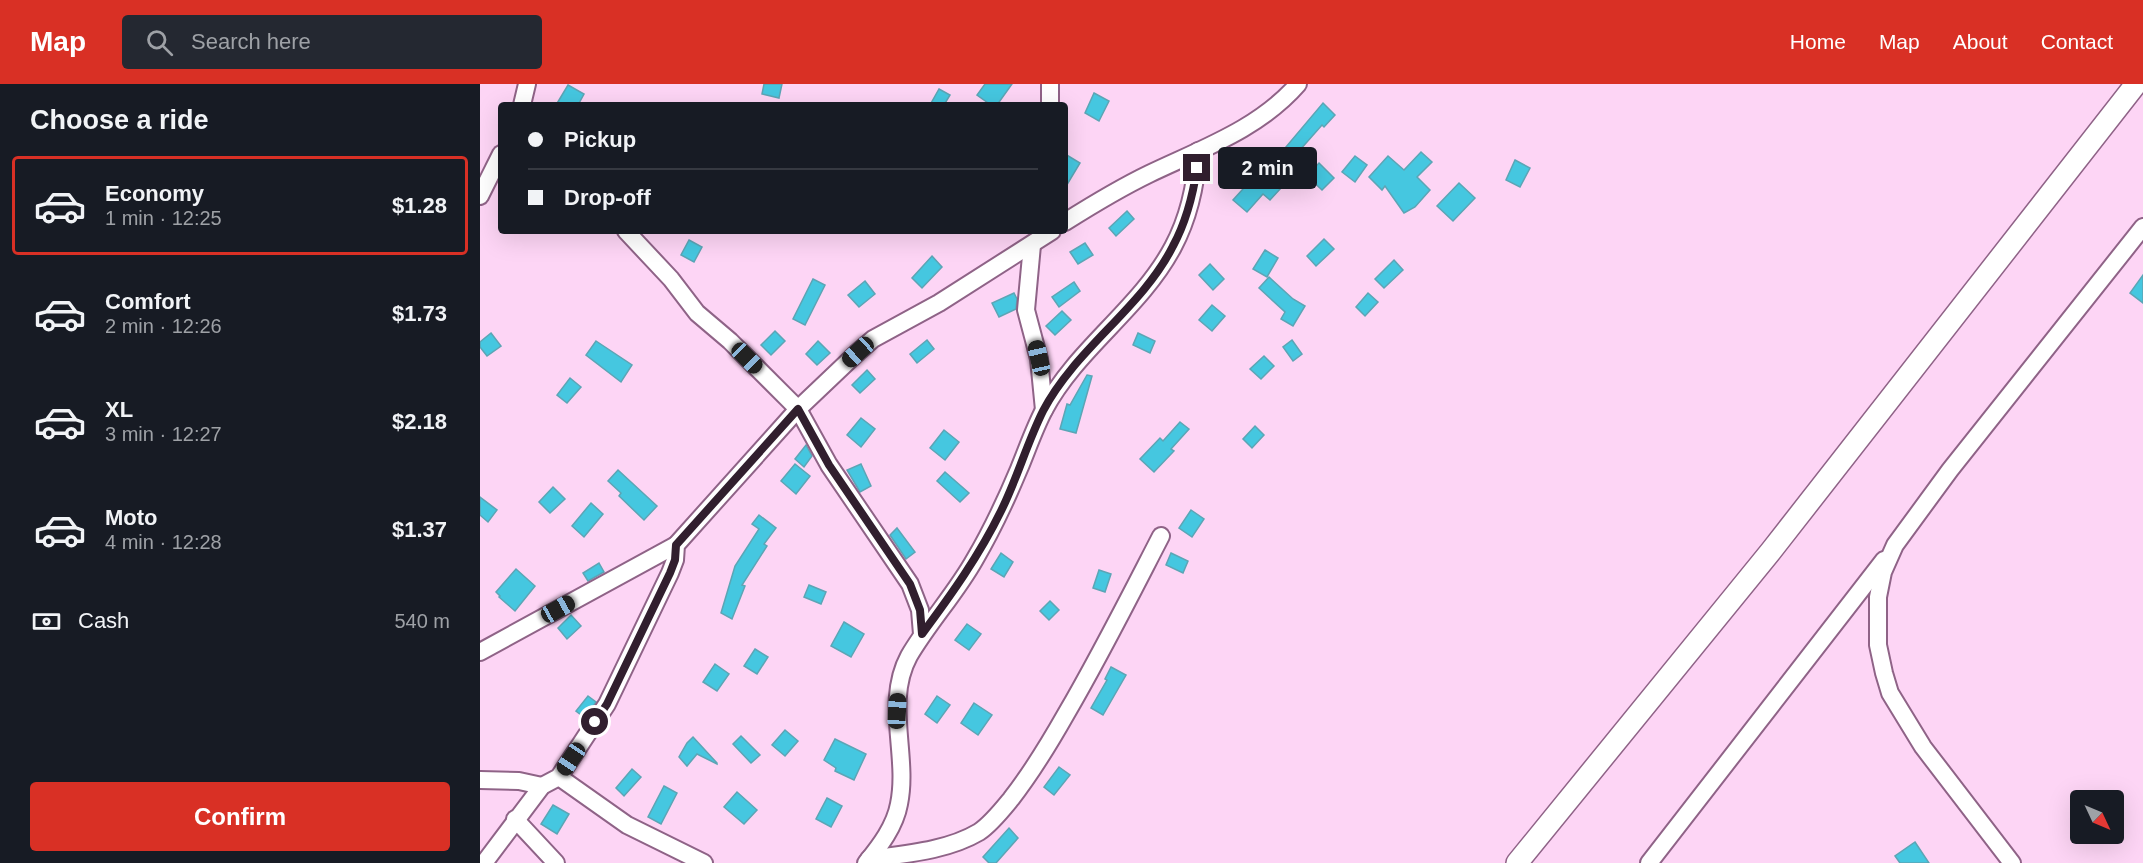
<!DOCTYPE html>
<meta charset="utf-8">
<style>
body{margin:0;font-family:Arial,sans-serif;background:#242831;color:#f1f3f6;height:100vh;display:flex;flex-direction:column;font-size:22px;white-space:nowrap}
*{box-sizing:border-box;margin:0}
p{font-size:20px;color:#9ea1a6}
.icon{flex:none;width:33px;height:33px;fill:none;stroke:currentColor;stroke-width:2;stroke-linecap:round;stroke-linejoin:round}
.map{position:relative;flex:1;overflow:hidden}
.sheet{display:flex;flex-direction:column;background:#171b24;width:480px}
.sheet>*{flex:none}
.banner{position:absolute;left:18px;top:18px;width:570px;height:132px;border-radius:6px;box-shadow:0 6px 24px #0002;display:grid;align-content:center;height:132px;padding:0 30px;background:#171b24}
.needle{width:39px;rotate:134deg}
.fabs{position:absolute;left:1590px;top:706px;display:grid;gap:12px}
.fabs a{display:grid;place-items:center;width:54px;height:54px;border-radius:6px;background:#171b24;box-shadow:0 6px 24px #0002;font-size:30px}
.end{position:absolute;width:27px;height:27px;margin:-14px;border:8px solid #311f2e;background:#fff;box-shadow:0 0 0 3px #fff}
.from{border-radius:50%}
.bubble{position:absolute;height:42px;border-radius:6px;background:#171b24;box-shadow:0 6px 24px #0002;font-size:20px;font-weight:700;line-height:42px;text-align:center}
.car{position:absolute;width:18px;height:36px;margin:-18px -9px;border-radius:8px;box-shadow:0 0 4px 2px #0007;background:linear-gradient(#222 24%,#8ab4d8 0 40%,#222 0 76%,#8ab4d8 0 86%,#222 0)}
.banner b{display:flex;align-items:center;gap:21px;height:57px;font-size:22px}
.banner b+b{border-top:2px solid #363941}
.banner i{width:15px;height:15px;background:#f1f3f6}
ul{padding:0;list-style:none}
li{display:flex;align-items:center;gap:18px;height:99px;margin:0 12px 9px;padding:0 18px;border:3px solid transparent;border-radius:6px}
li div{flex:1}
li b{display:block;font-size:22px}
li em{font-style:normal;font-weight:700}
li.on{border-color:#d93025}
li>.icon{width:54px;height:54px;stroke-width:1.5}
h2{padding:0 30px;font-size:27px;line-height:72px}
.pay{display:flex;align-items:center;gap:15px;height:66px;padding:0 30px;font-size:22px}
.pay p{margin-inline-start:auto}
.cta{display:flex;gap:12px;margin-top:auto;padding:12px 30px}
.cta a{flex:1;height:69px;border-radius:6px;background:#d93025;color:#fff;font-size:24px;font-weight:700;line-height:69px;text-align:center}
header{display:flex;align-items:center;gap:36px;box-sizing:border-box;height:84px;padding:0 30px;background:#d93025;color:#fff}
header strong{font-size:28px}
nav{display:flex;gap:33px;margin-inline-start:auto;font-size:21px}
.search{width:420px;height:54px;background:#242831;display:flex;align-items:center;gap:15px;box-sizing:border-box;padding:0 21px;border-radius:6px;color:#9ea1a6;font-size:22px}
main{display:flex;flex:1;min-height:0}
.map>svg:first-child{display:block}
.building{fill:#45c7e0;stroke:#5ca5b5;stroke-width:1.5}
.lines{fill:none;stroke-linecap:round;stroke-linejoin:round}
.minor-casing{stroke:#8f6387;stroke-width:20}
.tertiary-casing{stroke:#8f6387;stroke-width:24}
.minor{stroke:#fff;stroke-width:16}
.tertiary{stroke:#fff;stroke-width:21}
.route{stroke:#311f2e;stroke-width:8}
</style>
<header>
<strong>Map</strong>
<div class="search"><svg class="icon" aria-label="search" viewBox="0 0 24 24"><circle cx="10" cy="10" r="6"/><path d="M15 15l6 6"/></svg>Search here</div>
<nav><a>Home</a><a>Map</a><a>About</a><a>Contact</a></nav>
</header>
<main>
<section class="sheet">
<h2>Choose a ride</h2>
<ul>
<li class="on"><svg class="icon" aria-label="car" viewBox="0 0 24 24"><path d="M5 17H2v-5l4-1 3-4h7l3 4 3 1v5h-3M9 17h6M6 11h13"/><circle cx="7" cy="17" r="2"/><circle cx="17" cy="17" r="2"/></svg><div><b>Economy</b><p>1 min · 12:25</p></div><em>$1.28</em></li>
<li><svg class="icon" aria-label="car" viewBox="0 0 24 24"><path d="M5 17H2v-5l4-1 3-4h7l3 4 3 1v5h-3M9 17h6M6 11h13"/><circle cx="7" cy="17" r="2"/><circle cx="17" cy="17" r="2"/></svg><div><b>Comfort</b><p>2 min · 12:26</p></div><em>$1.73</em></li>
<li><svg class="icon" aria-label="car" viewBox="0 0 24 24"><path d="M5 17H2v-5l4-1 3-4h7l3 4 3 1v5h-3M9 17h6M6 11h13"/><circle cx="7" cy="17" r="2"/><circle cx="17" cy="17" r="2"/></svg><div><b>XL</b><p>3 min · 12:27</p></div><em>$2.18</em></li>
<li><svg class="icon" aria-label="car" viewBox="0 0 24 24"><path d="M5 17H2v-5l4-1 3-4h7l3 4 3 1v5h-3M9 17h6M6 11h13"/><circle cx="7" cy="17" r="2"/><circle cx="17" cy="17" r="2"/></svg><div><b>Moto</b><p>4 min · 12:28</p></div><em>$1.37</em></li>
</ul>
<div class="pay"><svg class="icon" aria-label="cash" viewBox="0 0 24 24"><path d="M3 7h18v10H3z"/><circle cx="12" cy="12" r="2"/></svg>Cash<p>540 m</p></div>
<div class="cta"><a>Confirm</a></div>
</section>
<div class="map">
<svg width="1663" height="779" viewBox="0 0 1663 779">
<rect width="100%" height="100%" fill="#fdd5f5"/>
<g class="building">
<polygon points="284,0 302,0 299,14 282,10"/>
<polygon points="505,0 532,0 517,21 511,21 497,11"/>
<polygon points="88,1 104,10 98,21 76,21"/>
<polygon points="459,5 470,11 464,21 450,21"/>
<polygon points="614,9 629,17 619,37 605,29"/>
<polygon points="843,19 855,31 844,43 842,41 804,84 812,92 790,116 783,110 767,128 753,116 792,73 795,76"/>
<polygon points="941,68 952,78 937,93 950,106 935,123 924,129 905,102 902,106 889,93 908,72 924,86"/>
<polygon points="585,70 600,79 585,104"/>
<polygon points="875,72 887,81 875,98 862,88"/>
<polygon points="1035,76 1050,84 1040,103 1026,96"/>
<polygon points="839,79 854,94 842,106 827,92"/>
<polygon points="979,99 995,114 973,137 957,122"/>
<polygon points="647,127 654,135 636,152 629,144"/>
<polygon points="844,155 854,165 836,182 827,172"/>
<polygon points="209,156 222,163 214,178 201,171"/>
<polygon points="605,159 613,171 598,180 590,168"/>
<polygon points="785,166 798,174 787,193 773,185"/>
<polygon points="452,172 462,183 442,204 432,194"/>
<polygon points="914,176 923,186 904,204 895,195"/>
<polygon points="730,180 744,195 733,206 719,191"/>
<polygon points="1663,191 1663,219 1650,209"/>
<polygon points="789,193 813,215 825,222 813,242 801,235 805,228 779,204"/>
<polygon points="333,195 345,201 325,241 313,235"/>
<polygon points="385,197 395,210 379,223 368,211"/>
<polygon points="594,198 600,207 579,223 572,213"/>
<polygon points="534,209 537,215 536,225 519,233 512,219"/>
<polygon points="888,209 898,218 885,232 876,223"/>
<polygon points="732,221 745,232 732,247 719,236"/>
<polygon points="582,227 591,236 575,251 566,242"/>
<polygon points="295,247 305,257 291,271 281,261"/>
<polygon points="11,249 21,262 7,272 0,263 0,258"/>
<polygon points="658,249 675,257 670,269 653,261"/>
<polygon points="447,256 454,265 437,279 430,270"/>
<polygon points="812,256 822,270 813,277 803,263"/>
<polygon points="116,257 152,281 141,298 106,271"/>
<polygon points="338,257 350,269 337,281 326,270"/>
<polygon points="784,272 794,282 781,295 770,285"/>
<polygon points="387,286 395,295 380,309 372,301"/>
<polygon points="607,291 612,292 596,349 580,345 587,320 590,321"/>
<polygon points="90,294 101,303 87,319 77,311"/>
<polygon points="381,334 395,345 381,363 367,351"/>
<polygon points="700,338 709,345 691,365 694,367 674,388 660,375 680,354 683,357"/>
<polygon points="775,342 784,351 772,364 763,355"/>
<polygon points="464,346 479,358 465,376 450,364"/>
<polygon points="326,361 332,372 324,383 315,375"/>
<polygon points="315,380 330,392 316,410 301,397"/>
<polygon points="381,380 391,402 380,408 367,386"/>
<polygon points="138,386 177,422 164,436 139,412 141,409 128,397"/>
<polygon points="465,388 489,409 480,418 457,397"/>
<polygon points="73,403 85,415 70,429 59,418"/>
<polygon points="0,413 17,426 8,438 0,431"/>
<polygon points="111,419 123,430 104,453 92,442"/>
<polygon points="711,426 724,435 712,453 699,444"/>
<polygon points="279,431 296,444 284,460 287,462 262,501 265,502 252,535 241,529 255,482 279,445 272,440"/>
<polygon points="417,444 435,468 426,475 410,451"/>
<polygon points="521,469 533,478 524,493 511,485"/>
<polygon points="691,469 708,477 703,489 686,481"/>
<polygon points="119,479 124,488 108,497 103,489"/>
<polygon points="36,485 55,502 35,527 19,513 20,512 16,508"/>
<polygon points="619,486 631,490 625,508 613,504"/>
<polygon points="329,501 346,508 341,520 324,513"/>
<polygon points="570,517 579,526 569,536 560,527"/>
<polygon points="91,531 101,542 87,555 78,544"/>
<polygon points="364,538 384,550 371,573 351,562"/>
<polygon points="487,540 501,550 489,566 475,556"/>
<polygon points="275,565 288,573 277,590 264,582"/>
<polygon points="235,580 249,590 237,607 223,598"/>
<polygon points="631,583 646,591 623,631 611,624 627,596 625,595"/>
<polygon points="108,612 116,618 105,634 96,627"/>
<polygon points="457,612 470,621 457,639 445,630"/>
<polygon points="494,619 512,631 498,651 481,639"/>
<polygon points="305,646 318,657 305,672 292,661"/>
<polygon points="261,652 280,671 271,679 253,660"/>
<polygon points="213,653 237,679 237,680 217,670 207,682 199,673 207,659"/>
<polygon points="355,655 386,670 374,696 355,687 356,684 344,676"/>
<polygon points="579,683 590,691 574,711 564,703"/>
<polygon points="152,685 161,693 144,712 136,704"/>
<polygon points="184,702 197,709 181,740 168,733"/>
<polygon points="257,708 277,726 264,740 244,723"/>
<polygon points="347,714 362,722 351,743 336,735"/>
<polygon points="73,721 89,730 77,750 61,740"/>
<polygon points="529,744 538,754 516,779 509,779 503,773"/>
<polygon points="1435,758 1449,779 1420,779 1415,772"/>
</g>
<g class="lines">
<g class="minor-casing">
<g id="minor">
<polyline points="570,0 570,21"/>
<polyline points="42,21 47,0"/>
<polyline points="0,112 21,70"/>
<path d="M 585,138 C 612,121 640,104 669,90 C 721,65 779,45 818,0"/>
<polyline points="146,147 191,195 217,229 250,257 318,325 349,381 430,500 440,526 442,550"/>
<polyline points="552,161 546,226 559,275 564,326"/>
<polyline points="0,568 196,461"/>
<polyline points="79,693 147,741 224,779"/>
<polyline points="0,696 39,697 62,702"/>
<polyline points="35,735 76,779"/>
<path d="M 389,775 C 425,770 467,767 499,748 C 511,740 522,726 531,715 C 552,688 569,660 586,630 C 620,572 650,512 681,452"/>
<polyline points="4,779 62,702 79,693 127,620 190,489 195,476 196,461 318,325 378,268 393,255 459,219 572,147"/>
<path d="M 386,779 C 400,762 415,742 419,720 C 429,672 404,618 429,572 C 449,538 476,509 495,475 C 512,446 526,416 539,385 C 547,366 554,345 564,326 C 597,264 660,225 693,163 C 709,133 716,100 718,67"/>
<polyline points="1169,779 1404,476"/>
<polyline points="1532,779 1443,663 1410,609 1404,589 1398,561 1398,513 1403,488 1415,461 1470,386 1663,143"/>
</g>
</g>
<g class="tertiary-casing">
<polyline id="tertiary" points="1037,779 1291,467 1656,0"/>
</g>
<use href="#minor" class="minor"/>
<use href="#tertiary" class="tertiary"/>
</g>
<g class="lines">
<path class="route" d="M 115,638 L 127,620 L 190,489 L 195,476 L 196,461 L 318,325 L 349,381 L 430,500 L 440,526 L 442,550 C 471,511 499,472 521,427 C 537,395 547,359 563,327 C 596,264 662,224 693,162 C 706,138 713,111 717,84"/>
</g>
</svg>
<div class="fabs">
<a><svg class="needle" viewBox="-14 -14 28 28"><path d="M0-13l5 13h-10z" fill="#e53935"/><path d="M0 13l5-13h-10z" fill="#9ea1a6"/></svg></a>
</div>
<i class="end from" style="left:115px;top:638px"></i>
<i class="end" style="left:717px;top:84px"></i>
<div class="bubble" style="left:738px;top:63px;width:99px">2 min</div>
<i class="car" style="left:378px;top:268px;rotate:228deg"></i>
<i class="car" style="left:267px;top:274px;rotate:135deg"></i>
<i class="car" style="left:559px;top:274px;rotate:347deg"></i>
<i class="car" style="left:78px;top:525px;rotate:61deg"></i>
<i class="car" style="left:417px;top:627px;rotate:3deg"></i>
<i class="car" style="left:91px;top:675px;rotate:214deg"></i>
<div class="banner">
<b><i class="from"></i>Pickup</b>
<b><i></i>Drop-off</b>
</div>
</div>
</main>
